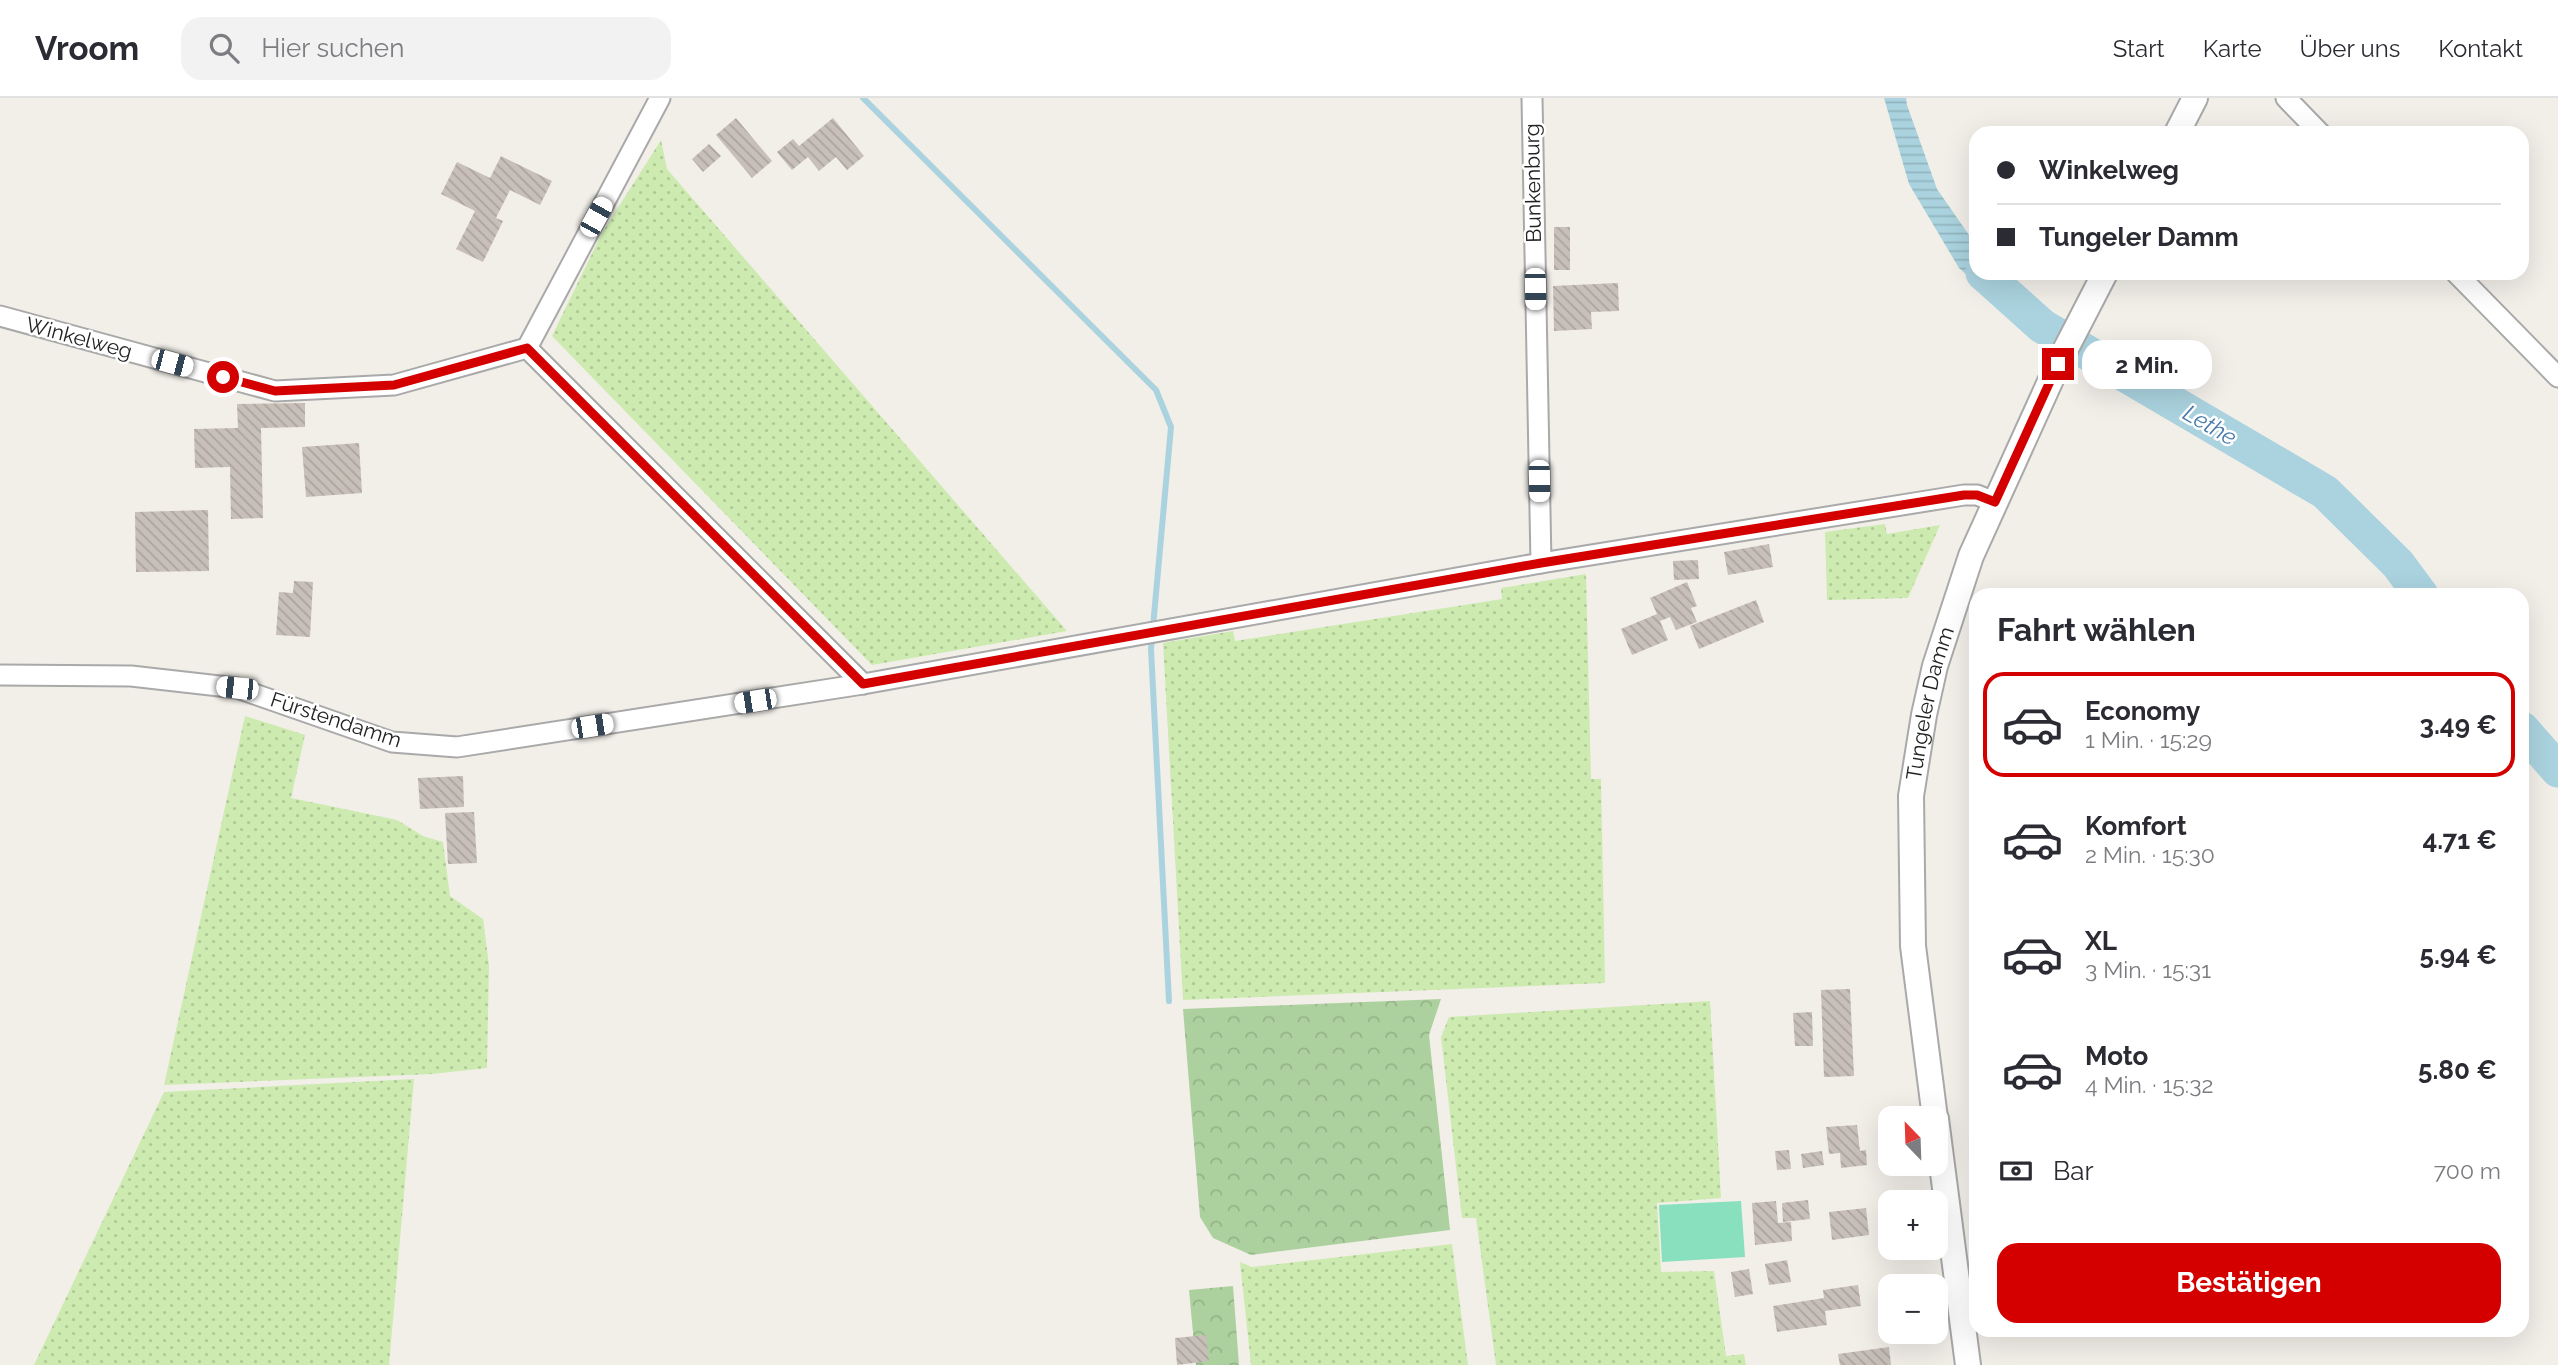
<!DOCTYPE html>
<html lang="de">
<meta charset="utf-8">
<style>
body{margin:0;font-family:Raleway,sans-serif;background:#f2f2f3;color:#2b2b33;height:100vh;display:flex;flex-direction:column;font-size:26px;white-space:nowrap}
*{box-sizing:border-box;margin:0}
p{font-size:23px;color:#7c7c81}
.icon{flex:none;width:38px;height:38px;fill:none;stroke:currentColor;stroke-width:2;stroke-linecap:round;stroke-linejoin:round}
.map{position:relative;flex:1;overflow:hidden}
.details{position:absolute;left:1969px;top:490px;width:560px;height:749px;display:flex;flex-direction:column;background:#fff;border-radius:21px;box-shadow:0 7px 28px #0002}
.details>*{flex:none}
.top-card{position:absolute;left:1969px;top:28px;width:560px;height:154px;border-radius:21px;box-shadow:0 7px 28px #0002;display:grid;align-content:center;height:154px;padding:0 28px;background:#fff}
.needle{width:46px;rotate:337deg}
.fabs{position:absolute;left:1878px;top:1008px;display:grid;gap:14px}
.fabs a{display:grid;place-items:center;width:70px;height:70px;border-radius:14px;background:#fff;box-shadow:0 7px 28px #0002;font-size:35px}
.end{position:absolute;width:32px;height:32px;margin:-16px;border:9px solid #d40000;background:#fff;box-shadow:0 0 0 4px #fff}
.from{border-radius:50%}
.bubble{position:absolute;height:49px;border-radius:21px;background:#fff;box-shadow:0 7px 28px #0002;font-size:23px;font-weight:700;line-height:49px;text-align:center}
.car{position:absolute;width:21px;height:42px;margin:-21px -10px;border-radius:9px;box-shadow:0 0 5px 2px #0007;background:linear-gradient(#fff 24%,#345 0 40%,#fff 0 76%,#345 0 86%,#fff 0)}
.top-card b{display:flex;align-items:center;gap:24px;height:66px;font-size:26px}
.top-card b+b{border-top:2px solid #e1e1e2}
.top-card i{width:18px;height:18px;background:#2b2b33}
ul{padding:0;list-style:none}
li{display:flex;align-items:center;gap:21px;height:105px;margin:0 14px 10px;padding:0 14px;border:4px solid transparent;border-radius:21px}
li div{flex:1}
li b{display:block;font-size:26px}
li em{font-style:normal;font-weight:700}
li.active{border-color:#d40000}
li>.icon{width:63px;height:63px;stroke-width:1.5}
h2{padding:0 28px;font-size:32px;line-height:84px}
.pay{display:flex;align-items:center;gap:18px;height:77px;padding:0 28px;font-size:26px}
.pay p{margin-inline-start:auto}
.action{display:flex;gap:14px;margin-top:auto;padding:14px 28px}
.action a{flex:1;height:80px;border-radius:21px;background:#d40000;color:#fff;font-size:28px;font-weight:700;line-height:80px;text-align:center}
header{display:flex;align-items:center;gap:42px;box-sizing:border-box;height:98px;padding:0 35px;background:#fff;border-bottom:2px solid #e1e1e2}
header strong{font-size:33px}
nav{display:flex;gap:38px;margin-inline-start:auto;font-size:24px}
.search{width:490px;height:63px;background:#f2f2f3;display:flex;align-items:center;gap:18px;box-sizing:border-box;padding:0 24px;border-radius:21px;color:#7c7c81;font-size:26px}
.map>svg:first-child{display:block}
.grass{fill:url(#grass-dots)}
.forest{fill:url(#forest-crowns)}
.pitch{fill:#88e0be}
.water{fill:url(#water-rules)}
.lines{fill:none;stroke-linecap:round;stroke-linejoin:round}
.stream{stroke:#aad3df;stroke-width:6}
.river{stroke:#aad3df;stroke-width:35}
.building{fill:url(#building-back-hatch)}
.minor-casing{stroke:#a9a9a9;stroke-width:23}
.tertiary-casing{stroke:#a9a9a9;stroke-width:28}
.minor{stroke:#fff;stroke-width:19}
.tertiary{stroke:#fff;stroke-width:24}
.route{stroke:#d40000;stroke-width:9}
.labels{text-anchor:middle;stroke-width:5;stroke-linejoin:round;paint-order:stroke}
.street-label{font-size:21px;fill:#222;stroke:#fff}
.water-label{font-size:23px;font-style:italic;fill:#4a7aab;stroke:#fff}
</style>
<header>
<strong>Vroom</strong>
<div class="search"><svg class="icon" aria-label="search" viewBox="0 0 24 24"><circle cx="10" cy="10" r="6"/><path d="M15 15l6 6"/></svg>Hier suchen</div>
<nav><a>Start</a><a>Karte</a><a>Über uns</a><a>Kontakt</a></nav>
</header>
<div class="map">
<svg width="2558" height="1267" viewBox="0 0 2558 1267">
<defs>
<pattern id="grass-dots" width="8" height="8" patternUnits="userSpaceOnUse" patternTransform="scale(1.75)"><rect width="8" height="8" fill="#cdebb0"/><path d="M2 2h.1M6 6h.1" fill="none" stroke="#b0c997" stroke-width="1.8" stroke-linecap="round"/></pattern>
<pattern id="forest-crowns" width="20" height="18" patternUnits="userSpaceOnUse" patternTransform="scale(1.75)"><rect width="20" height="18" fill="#add19e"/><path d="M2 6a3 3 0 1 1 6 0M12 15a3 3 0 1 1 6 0" fill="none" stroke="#95b388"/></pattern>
<pattern id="water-rules" width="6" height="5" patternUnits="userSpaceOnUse" patternTransform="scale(1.75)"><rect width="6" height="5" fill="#aad3df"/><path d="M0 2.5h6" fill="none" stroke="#92b5bf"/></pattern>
<pattern id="building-back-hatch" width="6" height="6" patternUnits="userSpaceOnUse" patternTransform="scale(1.75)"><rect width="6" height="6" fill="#c7bfb8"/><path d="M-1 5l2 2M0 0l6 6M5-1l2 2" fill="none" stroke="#aba49e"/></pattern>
</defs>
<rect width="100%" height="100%" fill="#f2efe9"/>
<g class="grass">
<polygon points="661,42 667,71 1067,533 872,567 552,238 602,135"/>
<polygon points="1885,426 1887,436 1940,427 1908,500 1827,502 1825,434"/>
<polygon points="1586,476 1591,681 1601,681 1605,885 1183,902 1163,545 1233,533 1235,543 1502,501 1501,490"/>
<polygon points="245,618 305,637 291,700 397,722 423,738 443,744 450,798 483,821 489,867 487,970 432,976 164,987"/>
<polygon points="1710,903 1721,1100 1657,1105 1661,1174 1714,1173 1726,1258 1744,1256 1746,1267 1496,1267 1476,1120 1462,1120 1441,939 1449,919"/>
<polygon points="414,981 389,1267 34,1267 164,994"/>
<polygon points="1452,1146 1468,1267 1251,1267 1240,1164 1252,1169"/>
</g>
<g class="forest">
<polygon points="1441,901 1429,937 1450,1132 1251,1157 1213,1140 1200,1119 1183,911"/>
<polygon points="1233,1188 1239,1267 1196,1267 1189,1192"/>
</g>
<polygon class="pitch" points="1741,1103 1745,1159 1662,1164 1659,1107"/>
<polygon class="water" points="1884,0 1906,0 1907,7 1937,91 1976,147 1976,175 2003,175 2056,221 2044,245 1959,170 1909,86"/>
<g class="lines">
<polyline class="stream" points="863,0 1156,292 1171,329 1151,551 1169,903"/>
<g class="river">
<polyline points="1983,175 2042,228 2325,394 2398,466 2421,497"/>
<polyline points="2522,631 2558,672"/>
</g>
</g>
<g class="building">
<polygon points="736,20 772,63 752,80 716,37"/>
<polygon points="833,20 864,58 847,72 836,59 819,73 808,59 792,72 777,54 793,41 799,48"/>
<polygon points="709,46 721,58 703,74 692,61"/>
<polygon points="501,58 552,83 540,107 510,92 496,120 503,123 483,164 456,151 475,113 441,96 457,64 490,80"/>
<rect x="1554" y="129" width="16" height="43"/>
<polygon points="1618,185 1619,213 1591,214 1592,231 1554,233 1553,188"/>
<polygon points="305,305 305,329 261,330 263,420 231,421 230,369 195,370 194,331 238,330 237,306"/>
<polygon points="359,345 362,395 306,399 302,349"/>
<polygon points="208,412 209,473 136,474 135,414"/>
<polygon points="1769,446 1773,469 1728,477 1724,454"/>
<polygon points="1698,462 1699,481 1674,482 1673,463"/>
<polygon points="294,483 313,484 310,539 276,537 279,494 293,495"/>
<polygon points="1687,484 1697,508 1691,510 1697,524 1676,532 1670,519 1660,523 1668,542 1632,557 1621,531 1657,516 1650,500"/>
<polygon points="1756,502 1764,524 1699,551 1690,528"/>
<polygon points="463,678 464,709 420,711 418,680"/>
<polygon points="474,714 477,765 448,766 445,715"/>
<polygon points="1850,891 1854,978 1824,979 1821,892"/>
<polygon points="1812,914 1813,948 1795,948 1793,915"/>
<polygon points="1857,1027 1860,1053 1866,1052 1867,1067 1841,1070 1840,1055 1829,1056 1826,1029"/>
<polygon points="1789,1052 1791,1071 1777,1072 1775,1053"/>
<polygon points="1822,1053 1824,1067 1803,1070 1801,1056"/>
<polygon points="1808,1102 1810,1121 1783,1124 1782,1105"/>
<polygon points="1776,1103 1778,1125 1791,1124 1792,1143 1755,1147 1752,1105"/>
<polygon points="1866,1110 1869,1137 1832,1142 1829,1114"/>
<polygon points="1787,1162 1791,1184 1769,1187 1765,1166"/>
<polygon points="1749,1171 1753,1196 1735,1199 1731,1174"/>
<polygon points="1858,1187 1861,1208 1825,1213 1827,1227 1777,1234 1773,1208 1824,1200 1823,1192"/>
<polygon points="1206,1237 1209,1263 1177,1267 1175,1240"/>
<polygon points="1889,1249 1891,1267 1840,1267 1838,1256"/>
</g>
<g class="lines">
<g class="minor-casing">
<g id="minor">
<polyline points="1532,0 1541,465"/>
<polyline points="2286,0 2320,35"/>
<polyline points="2456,175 2558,279"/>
<polyline points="0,218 275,293 394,287 527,250 863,586"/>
<polyline points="527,250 660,0"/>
<polyline points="0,577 131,578 237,590 392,644 457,649 863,586 1541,465 1964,397 1977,397 1995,404"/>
</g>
</g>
<g class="tertiary-casing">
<g id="tertiary">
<polyline points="2177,35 2195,0"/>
<path id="s1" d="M 1935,1020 L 1913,848 L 1911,698 L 1924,617 L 1935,568 L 1971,458 L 2058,266 L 2105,175"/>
<polyline points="1936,1021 1968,1267"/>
</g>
</g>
<use href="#minor" class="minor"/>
<use href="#tertiary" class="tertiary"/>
</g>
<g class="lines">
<polyline class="route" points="223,279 275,293 394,287 527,250 863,586 1541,465 1964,397 1977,397 1995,404 2058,266"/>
</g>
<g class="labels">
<g class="street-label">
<text transform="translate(1533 85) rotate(-91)" y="7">Bunkenburg</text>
<text transform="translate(79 240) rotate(15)" y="7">Winkelweg</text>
<text dy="7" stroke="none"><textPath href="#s1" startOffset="418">Tungeler Damm</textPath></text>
<text transform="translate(336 622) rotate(18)" y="7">Fürstendamm</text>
</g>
<g class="water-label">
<text transform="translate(2210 327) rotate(30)" y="8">Lethe</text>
</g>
</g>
</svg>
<div class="fabs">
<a><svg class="needle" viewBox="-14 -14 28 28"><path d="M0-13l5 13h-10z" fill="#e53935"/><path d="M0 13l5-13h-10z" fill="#7c7c81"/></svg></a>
<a>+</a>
<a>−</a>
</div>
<i class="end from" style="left:223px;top:279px"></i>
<i class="end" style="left:2058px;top:266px"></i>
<div class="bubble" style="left:2082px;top:242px;width:130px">2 Min.</div>
<i class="car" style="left:596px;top:119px;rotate:29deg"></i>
<i class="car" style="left:1535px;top:191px;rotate:179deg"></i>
<i class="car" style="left:172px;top:265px;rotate:105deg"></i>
<i class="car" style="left:1539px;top:383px;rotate:179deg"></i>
<i class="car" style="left:237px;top:590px;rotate:276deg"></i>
<i class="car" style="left:755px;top:603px;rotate:261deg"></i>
<i class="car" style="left:592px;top:628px;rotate:81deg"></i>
<div class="top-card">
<b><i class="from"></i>Winkelweg</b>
<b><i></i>Tungeler Damm</b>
</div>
<section class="details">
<h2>Fahrt wählen</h2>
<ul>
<li class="active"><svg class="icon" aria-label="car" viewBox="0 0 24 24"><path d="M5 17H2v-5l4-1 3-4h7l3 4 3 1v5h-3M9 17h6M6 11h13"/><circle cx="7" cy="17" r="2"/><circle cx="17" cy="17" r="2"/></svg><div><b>Economy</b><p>1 Min. · 15:29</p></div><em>3.49 €</em></li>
<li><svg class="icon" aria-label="car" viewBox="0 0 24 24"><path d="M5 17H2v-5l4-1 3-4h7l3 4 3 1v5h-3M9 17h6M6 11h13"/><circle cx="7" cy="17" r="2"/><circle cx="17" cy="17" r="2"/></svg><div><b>Komfort</b><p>2 Min. · 15:30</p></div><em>4.71 €</em></li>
<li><svg class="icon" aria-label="car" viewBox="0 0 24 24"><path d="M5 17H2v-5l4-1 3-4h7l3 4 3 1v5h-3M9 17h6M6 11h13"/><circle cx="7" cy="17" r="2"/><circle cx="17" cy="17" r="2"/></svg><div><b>XL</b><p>3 Min. · 15:31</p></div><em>5.94 €</em></li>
<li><svg class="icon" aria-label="car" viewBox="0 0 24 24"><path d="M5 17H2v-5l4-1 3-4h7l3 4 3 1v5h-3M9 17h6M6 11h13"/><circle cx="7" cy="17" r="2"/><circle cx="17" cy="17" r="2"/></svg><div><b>Moto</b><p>4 Min. · 15:32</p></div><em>5.80 €</em></li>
</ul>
<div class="pay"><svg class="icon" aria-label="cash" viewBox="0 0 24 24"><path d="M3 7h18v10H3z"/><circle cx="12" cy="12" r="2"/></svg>Bar<p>700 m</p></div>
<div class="action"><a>Bestätigen</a></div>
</section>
</div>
